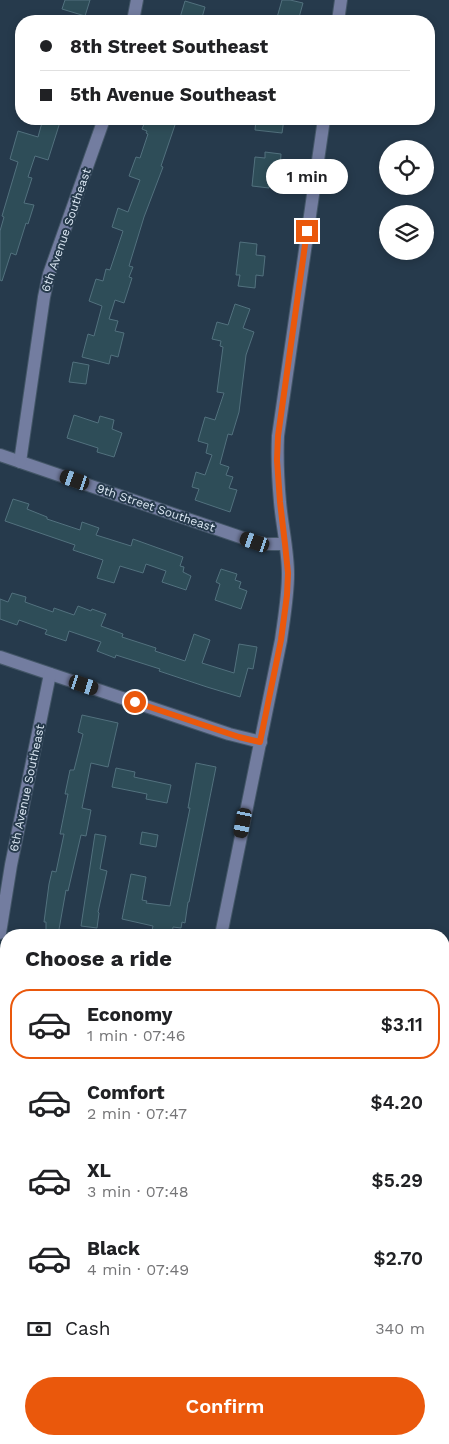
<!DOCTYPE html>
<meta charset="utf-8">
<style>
body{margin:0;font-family:"Work Sans",sans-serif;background:#f6f6f6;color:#202124;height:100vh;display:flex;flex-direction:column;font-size:19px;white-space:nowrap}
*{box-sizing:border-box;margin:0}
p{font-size:16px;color:#757577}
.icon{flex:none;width:28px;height:28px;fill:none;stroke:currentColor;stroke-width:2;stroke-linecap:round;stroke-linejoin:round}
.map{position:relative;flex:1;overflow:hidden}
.details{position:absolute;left:0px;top:929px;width:450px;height:516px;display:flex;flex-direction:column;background:#fff;border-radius:20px 20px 0 0;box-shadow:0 2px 8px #0003}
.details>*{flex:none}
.top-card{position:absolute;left:15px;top:15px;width:420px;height:110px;border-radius:20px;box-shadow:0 2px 8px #0003;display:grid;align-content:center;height:110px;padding:0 25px;background:#fff}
.controls{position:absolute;left:379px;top:140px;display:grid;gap:10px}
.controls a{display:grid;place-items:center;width:55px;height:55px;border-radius:50%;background:#fff;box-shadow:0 2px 8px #0003;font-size:25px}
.end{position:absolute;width:22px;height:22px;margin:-11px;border:6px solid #ea580c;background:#fff;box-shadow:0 0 0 2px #fff}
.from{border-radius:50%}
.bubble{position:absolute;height:35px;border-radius:18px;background:#fff;box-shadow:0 2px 8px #0003;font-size:16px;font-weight:600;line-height:35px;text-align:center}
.car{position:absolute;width:15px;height:30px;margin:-15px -8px;border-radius:6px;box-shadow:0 0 4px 1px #0007;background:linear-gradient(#222 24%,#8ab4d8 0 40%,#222 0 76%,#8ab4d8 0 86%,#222 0)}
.top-card b{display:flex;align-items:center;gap:18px;height:48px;font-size:19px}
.top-card b+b{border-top:1px solid #e0e0e0}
.top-card i{width:12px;height:12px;background:#202124}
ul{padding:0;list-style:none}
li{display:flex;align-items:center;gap:15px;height:70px;margin:0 10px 8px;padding:0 15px;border:2px solid transparent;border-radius:20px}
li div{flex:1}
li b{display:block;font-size:19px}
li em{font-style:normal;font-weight:600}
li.active{border-color:#ea580c}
li>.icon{width:45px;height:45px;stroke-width:1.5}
h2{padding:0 25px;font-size:22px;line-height:60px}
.pay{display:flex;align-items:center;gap:12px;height:55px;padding:0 25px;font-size:19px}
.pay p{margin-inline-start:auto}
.primary-button{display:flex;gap:10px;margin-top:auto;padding:10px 25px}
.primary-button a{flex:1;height:58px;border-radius:30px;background:#ea580c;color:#fff;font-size:20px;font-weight:600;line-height:58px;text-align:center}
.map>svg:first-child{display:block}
.building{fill:#2e4d58;stroke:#52717e}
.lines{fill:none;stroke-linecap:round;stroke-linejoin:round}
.minor-casing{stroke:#435667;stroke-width:14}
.minor{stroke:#737da0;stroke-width:12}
.route{stroke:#ea580c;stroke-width:6}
.labels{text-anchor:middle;stroke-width:4;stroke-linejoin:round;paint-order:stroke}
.street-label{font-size:12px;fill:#dbe7f3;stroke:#263a4c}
</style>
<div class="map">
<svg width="449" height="1444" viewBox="0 0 449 1444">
<rect width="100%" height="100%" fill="#263a4c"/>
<g class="building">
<polygon points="65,0 90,0 85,16 62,9"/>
<polygon points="282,0 290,0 303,3 298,21 276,21"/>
<polygon points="185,1 205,7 201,21 179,21"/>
<polygon points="43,119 61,119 48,160 35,156 28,177 32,178 24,203 34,205 28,224 26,223 16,255 11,253 2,281 0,280 0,231 4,217 2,216 18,162 10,159 18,131 38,137"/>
<polygon points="146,119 177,119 161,166 163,167 144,217 129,266 133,267 129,277 132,278 124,303 115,300 109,319 118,321 115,331 124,333 118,357 111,355 109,364 82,357 88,334 94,336 102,306 89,301 96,279 103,281 106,269 110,270 123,231 112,227 118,208 128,212 140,180 129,176 136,157 140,158 148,134 146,133 147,131 142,129"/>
<polygon points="256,119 284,119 282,133 255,130"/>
<polygon points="265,152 281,154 280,170 276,169 275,177 270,177 269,188 252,186 255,157 265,158"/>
<polygon points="240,242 257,244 256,255 265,256 263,276 256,275 255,288 238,286 240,275 236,275"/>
<polygon points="235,304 250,309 243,328 254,332 246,355 239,412 232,435 228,434 220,464 229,467 226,475 233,477 229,488 237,490 230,512 195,500 199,489 192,487 196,472 205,475 212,455 206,453 208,444 198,441 205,417 215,420 224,393 217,392 223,347 220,346 221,341 212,339 217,322 228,325"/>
<polygon points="73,362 89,365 86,384 69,382"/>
<polygon points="74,415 98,423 100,416 114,420 112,429 122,433 114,457 97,452 98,448 67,438"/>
<polygon points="13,499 29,504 27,509 47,517 47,519 80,530 82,522 99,528 96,535 131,546 133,539 183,557 180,566 184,567 183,572 191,576 186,590 162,582 166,571 146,564 143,573 120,566 114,583 97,578 103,560 73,550 75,545 5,521"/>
<polygon points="221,569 237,574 235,580 241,582 239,588 247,591 241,609 215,600 220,584 216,582"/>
<polygon points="12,593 26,597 25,602 53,612 54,608 74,615 78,606 91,611 92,609 106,614 101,626 123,634 122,637 156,648 155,651 185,661 194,634 210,640 202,663 234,673 239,644 257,647 253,669 248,668 240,697 207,687 159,671 160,669 116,655 115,658 97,651 101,642 69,631 66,641 45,634 47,630 19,620 17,625 0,619 0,599 8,602"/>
<polygon points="82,715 118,723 108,767 91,763 82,808 91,810 86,836 81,835 68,891 66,890 58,935 46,935 46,922 44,922 49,884 52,871 56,872 64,834 60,834 68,794 65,794 70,770 74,770 83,734 78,732"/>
<polygon points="196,763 216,767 189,902 188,902 185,923 182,922 181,928 173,927 172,935 151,935 153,926 122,919 131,874 146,877 142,900 147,901 146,903 170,906 190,808 188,808"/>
<polygon points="116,768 135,772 134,777 171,785 167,803 146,799 147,794 112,787"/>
<polygon points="142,832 158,835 156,847 140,844"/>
<polygon points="95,834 106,836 100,869 107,871 98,912 99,913 97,928 81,926"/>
</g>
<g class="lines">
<g class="minor-casing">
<g id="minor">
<polyline points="133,21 137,0"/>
<polyline points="338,21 341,0"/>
<polyline points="0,455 255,542 266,544 285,544"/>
<polyline points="20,462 44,297 49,274 104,119"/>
<polyline points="0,657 229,734 261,742"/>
<polyline points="0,933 11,865 50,674"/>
<path d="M 221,935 L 281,640 C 284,618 288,596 288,574 C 288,550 282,526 280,502 C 278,480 277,458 278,436 L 324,119"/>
<polyline points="0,1008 4,1056 0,1079"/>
<polyline points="109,1444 110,1439"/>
</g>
</g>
<use href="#minor" class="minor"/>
</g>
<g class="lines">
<polyline class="route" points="135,702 239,737 260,742 281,640 287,595 288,573 285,544 280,502 277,460 278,436 307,231"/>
</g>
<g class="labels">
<g class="street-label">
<text transform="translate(66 230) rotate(-71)" y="4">6th Avenue Southeast</text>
<text transform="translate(156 508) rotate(19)" y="4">9th Street Southeast</text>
<text transform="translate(27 788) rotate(-78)" y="4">6th Avenue Southeast</text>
</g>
</g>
</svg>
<div class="controls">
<a><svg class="icon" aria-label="locate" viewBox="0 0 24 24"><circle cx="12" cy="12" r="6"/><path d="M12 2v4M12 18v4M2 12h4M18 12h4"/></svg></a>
<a><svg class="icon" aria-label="layers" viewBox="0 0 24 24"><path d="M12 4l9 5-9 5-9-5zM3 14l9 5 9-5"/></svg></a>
</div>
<i class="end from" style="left:135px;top:702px"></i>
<i class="end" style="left:307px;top:231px"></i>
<div class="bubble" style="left:266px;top:159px;width:82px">1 min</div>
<i class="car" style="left:75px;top:480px;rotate:289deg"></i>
<i class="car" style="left:255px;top:542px;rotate:289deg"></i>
<i class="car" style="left:84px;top:685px;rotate:108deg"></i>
<i class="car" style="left:243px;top:823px;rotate:191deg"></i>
<div class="top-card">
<b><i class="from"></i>8th Street Southeast</b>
<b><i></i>5th Avenue Southeast</b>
</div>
<section class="details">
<h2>Choose a ride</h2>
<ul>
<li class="active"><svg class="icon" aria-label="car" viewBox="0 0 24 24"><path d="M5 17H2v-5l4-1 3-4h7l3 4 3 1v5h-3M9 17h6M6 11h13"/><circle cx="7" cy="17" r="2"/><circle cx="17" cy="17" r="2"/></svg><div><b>Economy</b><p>1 min · 07:46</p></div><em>$3.11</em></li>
<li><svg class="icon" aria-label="car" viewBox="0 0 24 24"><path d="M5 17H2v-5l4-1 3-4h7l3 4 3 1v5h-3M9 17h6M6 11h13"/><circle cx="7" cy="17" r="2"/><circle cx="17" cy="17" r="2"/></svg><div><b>Comfort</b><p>2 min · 07:47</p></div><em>$4.20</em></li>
<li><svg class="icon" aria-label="car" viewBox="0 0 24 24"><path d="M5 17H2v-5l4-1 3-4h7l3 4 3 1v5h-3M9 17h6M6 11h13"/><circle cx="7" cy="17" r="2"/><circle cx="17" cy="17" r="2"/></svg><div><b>XL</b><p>3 min · 07:48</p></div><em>$5.29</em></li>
<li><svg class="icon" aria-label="car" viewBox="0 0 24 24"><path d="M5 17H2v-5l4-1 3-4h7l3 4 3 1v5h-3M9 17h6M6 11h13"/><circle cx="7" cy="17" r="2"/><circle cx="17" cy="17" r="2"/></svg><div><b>Black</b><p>4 min · 07:49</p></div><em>$2.70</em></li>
</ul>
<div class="pay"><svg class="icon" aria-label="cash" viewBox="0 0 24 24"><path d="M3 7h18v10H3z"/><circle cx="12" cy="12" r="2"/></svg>Cash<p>340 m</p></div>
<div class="primary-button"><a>Confirm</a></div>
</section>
</div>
